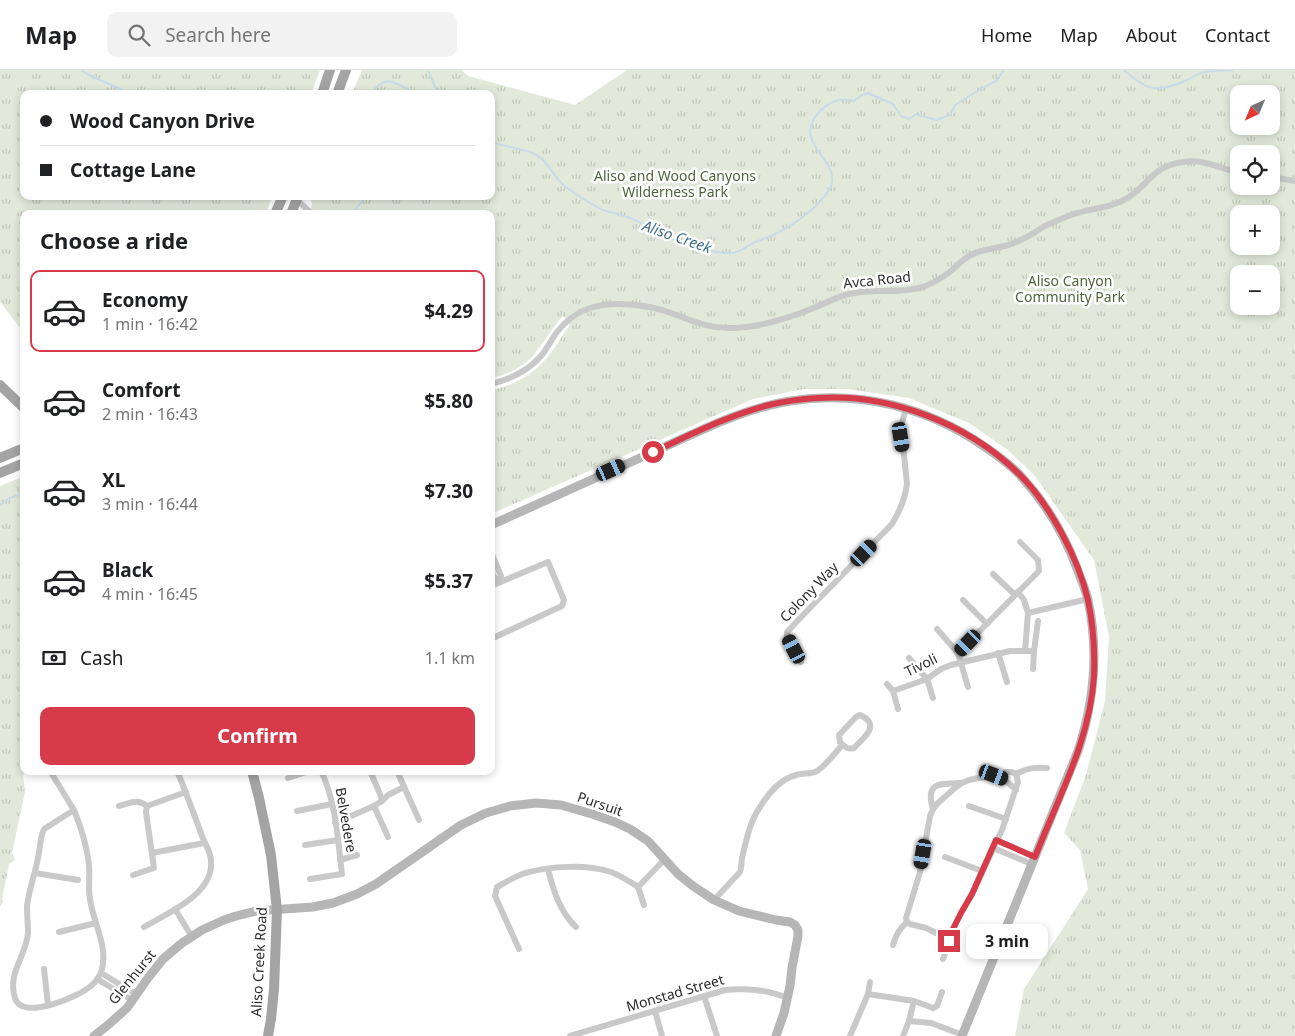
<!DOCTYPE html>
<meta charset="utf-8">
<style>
body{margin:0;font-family:"Noto Sans",sans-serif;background:#f2f2f2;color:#202124;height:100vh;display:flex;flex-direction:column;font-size:19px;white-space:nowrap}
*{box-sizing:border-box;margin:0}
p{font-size:16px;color:#757577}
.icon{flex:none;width:28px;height:28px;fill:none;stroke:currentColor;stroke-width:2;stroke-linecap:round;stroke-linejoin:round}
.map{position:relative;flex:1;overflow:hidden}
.panel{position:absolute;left:20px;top:140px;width:475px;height:565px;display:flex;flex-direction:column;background:#fff;border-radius:10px;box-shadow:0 2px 8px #0003}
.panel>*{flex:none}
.top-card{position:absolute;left:20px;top:20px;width:475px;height:110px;border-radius:10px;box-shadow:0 2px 8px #0003;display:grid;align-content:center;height:110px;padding:0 20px;background:#fff}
.needle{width:32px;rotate:224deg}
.controls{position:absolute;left:1230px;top:15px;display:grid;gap:10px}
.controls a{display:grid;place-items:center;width:50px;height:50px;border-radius:10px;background:#fff;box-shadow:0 2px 8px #0003;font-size:25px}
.end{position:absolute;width:22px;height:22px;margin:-11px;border:6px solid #d73a49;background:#fff;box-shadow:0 0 0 2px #fff}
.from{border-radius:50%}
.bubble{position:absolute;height:35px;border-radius:10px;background:#fff;box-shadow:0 2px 8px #0003;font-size:16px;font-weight:700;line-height:35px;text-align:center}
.car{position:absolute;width:15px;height:30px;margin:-15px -8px;border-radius:6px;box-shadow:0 0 4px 1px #0007;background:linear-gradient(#222 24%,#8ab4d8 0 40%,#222 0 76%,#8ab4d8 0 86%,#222 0)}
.top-card b{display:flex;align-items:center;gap:18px;height:48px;font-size:19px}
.top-card b+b{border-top:1px solid #e0e0e0}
.top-card i{width:12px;height:12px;background:#202124}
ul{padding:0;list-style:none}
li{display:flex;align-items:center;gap:15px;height:82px;margin:0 10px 8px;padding:0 10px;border:2px solid transparent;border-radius:10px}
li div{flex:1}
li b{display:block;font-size:19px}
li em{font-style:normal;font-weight:700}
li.active{border-color:#d73a49}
li>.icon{width:45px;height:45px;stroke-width:1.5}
h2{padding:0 20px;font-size:22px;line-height:60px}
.pay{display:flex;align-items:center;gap:12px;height:55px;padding:0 20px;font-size:19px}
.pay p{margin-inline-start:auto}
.action{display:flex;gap:10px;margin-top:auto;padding:10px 20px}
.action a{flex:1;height:58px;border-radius:10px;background:#d73a49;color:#fff;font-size:20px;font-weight:700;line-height:58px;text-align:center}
header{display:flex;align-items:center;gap:30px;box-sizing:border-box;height:70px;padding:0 25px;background:#fff;border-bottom:1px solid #e0e0e0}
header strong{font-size:24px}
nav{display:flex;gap:28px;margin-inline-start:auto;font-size:18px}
.search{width:350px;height:45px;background:#f2f2f2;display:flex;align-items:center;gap:12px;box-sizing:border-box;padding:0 18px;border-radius:10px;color:#757577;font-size:19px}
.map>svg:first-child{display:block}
.park{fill:url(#park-tufts);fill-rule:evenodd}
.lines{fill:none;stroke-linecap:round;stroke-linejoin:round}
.stream{stroke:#c7dce8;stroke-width:2}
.street{stroke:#c9c9c9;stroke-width:6}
.secondary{stroke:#b6b6b6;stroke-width:9}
.primary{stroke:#a4a4a4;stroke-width:10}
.route{stroke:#d73a49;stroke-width:6}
.labels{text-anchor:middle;stroke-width:5;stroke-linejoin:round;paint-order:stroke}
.park-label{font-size:14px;fill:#50643d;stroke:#fff}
.street-label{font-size:14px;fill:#2c2c2c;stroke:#fff}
.water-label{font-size:15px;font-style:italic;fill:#416d87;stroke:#fff}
</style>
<header>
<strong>Map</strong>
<div class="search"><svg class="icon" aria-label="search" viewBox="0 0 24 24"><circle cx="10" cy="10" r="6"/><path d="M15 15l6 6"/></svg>Search here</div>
<nav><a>Home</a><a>Map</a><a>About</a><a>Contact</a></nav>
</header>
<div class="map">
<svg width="1295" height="966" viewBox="0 0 1295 966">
<defs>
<pattern id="park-tufts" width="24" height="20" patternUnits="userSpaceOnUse" patternTransform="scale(1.25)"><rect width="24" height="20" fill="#e2e9da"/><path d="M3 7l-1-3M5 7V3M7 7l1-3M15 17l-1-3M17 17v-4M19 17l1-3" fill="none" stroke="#c2c8bb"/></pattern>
</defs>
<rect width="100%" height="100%" fill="#fff"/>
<g class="park">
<polygon points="0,0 320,0 311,24 24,24 24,126 272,126 266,144 24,144 24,263 0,232"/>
<path d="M 362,0 L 462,0 L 468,6 L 575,35 L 627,0 L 1295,0 L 1295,966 L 1015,966 L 1024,919 L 1088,819 L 1080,780 L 1064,763 L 1086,705 L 1105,631 L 1109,567 L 1094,490 L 1035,406 L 1009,381 L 969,353 L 909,328 L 847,319 L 804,319 L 753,329 L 491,444 L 491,320 C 512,316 531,306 545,290 C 555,280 561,266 570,255 L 563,246 C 552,258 544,272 534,285 C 524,296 510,303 496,307 L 491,304 L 491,144 L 310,144 L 312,134 L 310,126 L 491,126 L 491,24 L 352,24 ZM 1239,24 L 1271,24 L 1271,56 L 1239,56 ZM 1239,84 L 1271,84 L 1271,116 L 1239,116 ZM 1239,144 L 1271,144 L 1271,176 L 1239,176 ZM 1239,204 L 1271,204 L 1271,236 L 1239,236 Z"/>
<polygon points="24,406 24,701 27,701 23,705 25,722 12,783 15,790 9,794 2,830 3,832 0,837 0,416"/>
</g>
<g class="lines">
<g class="stream">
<polyline points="81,0 89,5 131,24"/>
<path d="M 1124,0 C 1149,22 1157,23 1187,10 C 1192,8 1197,4 1201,3 C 1211,0 1223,1 1233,0"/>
<polyline points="429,2 438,24"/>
<path d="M 372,24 C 384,2 399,14 415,24"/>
<path d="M 491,72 C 506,77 521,78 535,84 C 549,91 553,108 566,117 C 577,125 589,133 601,139 C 610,143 621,144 630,148 C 642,152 653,160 664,165 C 684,174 708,183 729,183 C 740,183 745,177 753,173 C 762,169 773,166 781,161 C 797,152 828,131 832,112 C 836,87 791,72 820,41 C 832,30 839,28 854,31 L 862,25 L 868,23 L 893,34 L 901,46 L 909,49 L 916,44 L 936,50 L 950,45 L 955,35 L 979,20 L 996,11 L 1004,0"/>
<polyline points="352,144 366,126"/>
<polyline points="0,435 10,428 24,423"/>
</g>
<g class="street">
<polyline points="1271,107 1295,111"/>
<polyline points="296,129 312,144"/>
<path d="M 491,314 C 511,309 528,301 541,286 C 547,279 551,270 557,262 C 565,252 577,242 590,238 C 613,230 649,235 671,243 C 691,250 709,259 731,258 C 758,258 786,249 811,239 C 824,234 836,227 849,224 C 872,218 896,224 919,218 C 931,215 942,208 951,201 C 958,195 963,189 971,185 C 984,178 1000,179 1014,173 C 1025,169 1034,163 1043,157 C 1053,152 1063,148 1074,144 C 1092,138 1112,138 1129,127 C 1150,113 1153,96 1183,92 C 1203,88 1219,99 1239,102"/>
<polyline points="491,482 501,506 500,512"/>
<polyline points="491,500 494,507 500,512"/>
<polyline points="993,504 1015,525"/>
<polyline points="491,516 548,492 564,530 562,536 491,569"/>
<polyline points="1018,522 1024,530 1028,543"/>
<polyline points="963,530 987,554"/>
<polyline points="937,559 958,583"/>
<polyline points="1025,581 1028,543 1088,529"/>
<polyline points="998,583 1007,612"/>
<polyline points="909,588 927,609 933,628"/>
<path d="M 801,592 L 787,567 L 787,562 L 804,544 L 892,454 C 900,441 905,429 907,414 L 901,357 L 906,338"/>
<polyline points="1033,599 1034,581 1038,551"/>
<polyline points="887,614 893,621 898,639"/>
<polyline points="968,617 958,583 1039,501 1038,490 1020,472"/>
<polyline points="893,621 927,609 941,599 951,595 1010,581 1034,581"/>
<path d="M 860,645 C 882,655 863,668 854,678 C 847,680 844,676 840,672 L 839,665 L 856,647 Z"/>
<polyline points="50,701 74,740"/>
<polyline points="370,701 380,724 382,731"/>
<polyline points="397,701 419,750"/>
<path d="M 1016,704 C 1027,698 1035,697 1047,698"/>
<polyline points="994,705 1008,702 1012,702 1016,704 1018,712 1002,760 972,824 961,843 952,861 949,865 942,866 926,858 910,854 907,852 906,848 920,802 930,746 933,739 938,733 956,717 962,713 969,710 994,705 1004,709 1016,720"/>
<polyline points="288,708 310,701"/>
<path d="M 119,736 C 131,733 137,728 147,736 L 186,722"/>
<polyline points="374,736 388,767"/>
<polyline points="969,736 1006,749"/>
<path d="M 933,739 C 925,712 939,714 960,713"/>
<path d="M 74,740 C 81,757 87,777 89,795 C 90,806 88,818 90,829 C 93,852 108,876 102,899 C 101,904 96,912 92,915 C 81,926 21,952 15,928 C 7,903 26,887 28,863 C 28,854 27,845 27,836 C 29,820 35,804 38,788 C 40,779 40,767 44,759 Z"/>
<polyline points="297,741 332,734"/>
<polyline points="335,753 374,736 382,731 388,725 404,717"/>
<polyline points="996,770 1035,787"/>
<polyline points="305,775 338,770"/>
<polyline points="993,778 1032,794"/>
<polyline points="152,783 204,773"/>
<polyline points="945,787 982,801"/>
<polyline points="340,790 357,785"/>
<path d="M 548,799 C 553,820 560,842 576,857"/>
<polyline points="35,803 78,810"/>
<polyline points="133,805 154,798 146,742 147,736"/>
<path d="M 310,809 L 342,804 C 338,771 336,731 321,701"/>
<polyline points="638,817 644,835"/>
<path d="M 714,830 L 740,802 C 742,797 741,793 742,788 C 746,771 750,751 760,737 C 768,724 781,709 796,705 C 802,703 810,704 815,702 C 824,698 836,682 842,675"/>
<polyline points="175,839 192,867"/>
<path d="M 144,857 C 168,843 214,824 211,791 C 211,782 205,774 202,766 C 194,744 186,722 177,701"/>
<polyline points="59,862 96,853"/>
<path d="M 893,875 C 896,865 899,859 907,852"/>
<path d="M 519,879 L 495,826 L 497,817 C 506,812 516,806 525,803 C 552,796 585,794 611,802 C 621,806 629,811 638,817 L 664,790"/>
<polyline points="943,889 949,874 949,865"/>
<polyline points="44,899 48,935"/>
<polyline points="101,903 136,924"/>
<polyline points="97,909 132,930"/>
<polyline points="868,924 914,931 909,951 903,966"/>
<polyline points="704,926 717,966"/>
<polyline points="914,931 933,938 937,936 942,922"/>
<polyline points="655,941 662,966"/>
<polyline points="909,951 931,953 963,965"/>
<path d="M 570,966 L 725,920 C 747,918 767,919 787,928"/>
<polyline points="850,966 868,924 870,912"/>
</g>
<g class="secondary">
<path d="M 491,455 C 544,431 598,407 651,383 C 696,363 740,339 790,331 C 859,320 928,337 985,377 C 997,385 1009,394 1019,404 C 1045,432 1065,465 1078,501 C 1081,510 1086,520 1088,530 C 1099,581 1094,632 1078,681 L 962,966"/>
<polyline points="94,966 108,955 127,938 148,908 163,889 182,873 202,860 224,850 236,846 256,841 313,837 333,833 357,824 376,814 461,755 486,743 510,736 536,733 561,735 592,744 615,752 630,759 648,771 678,804 693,816 714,830 739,841 776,850 790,852 795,855 798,860 798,866 792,898 790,916 784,943 776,966"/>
</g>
<g class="primary">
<polyline points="322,24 330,0"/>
<polyline points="337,24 346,0"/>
<polyline points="275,144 283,126"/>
<polyline points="291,144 298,126"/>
<polyline points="0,315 24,338"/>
<polyline points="0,388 24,378"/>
<polyline points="0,403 24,393"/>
<polyline points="252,701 259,728 271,785 277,840 274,919 271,949 268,966"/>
</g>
</g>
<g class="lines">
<path class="route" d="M 653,382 C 690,365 729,345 769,335 C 785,331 802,329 818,328 C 888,323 967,353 1018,403 C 1049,433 1078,487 1088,530 C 1093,554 1095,581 1094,606 C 1090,671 1058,728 1035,787 L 996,770 L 972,824 L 961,843 L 952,861 L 949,865 L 949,871"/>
</g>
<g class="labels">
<g class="park-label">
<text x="675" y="111">Aliso and Wood Canyons<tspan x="675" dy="16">Wilderness Park</tspan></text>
<text x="1070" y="216">Aliso Canyon<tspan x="1070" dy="16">Community Park</tspan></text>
</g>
<g class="street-label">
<text transform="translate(877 210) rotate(-6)" y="5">Avca Road</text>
<text transform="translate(809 522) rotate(-46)" y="5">Colony Way</text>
<text transform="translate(921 595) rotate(-26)" y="5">Tivoli</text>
<text transform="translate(600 734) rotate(19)" y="5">Pursuit</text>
<text transform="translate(346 750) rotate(80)" y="5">Belvedere</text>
<text transform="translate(259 892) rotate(-87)" y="5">Aliso Creek Road</text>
<text transform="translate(132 907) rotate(-51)" y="5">Glenhurst</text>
<text transform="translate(675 923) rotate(-16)" y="5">Monstad Street</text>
</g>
<g class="water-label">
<text transform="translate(677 167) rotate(19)" y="5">Aliso Creek</text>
</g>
</g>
</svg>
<div class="controls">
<a><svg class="needle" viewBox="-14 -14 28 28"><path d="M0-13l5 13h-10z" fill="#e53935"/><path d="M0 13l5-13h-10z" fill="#757577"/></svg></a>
<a><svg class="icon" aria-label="locate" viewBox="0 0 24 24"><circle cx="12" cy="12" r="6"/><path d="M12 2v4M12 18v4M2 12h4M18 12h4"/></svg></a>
<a>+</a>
<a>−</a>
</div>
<i class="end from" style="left:653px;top:382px"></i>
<i class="end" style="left:949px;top:871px"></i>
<div class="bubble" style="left:966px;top:854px;width:82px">3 min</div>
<i class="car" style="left:901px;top:367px;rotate:171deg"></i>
<i class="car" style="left:611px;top:400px;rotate:66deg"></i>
<i class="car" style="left:864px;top:483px;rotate:44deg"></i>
<i class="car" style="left:968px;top:573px;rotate:224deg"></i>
<i class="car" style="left:794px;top:579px;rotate:332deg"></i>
<i class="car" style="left:994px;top:705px;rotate:111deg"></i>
<i class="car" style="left:923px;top:784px;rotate:190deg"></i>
<div class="top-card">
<b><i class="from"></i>Wood Canyon Drive</b>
<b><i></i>Cottage Lane</b>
</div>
<section class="panel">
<h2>Choose a ride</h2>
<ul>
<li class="active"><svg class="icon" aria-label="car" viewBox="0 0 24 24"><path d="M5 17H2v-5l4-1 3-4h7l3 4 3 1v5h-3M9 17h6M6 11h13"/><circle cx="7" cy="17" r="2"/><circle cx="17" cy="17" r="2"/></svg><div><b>Economy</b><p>1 min · 16:42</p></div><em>$4.29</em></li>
<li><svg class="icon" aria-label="car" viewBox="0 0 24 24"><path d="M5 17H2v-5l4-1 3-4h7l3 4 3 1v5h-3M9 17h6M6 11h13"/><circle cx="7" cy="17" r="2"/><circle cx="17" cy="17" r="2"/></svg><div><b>Comfort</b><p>2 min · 16:43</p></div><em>$5.80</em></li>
<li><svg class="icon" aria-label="car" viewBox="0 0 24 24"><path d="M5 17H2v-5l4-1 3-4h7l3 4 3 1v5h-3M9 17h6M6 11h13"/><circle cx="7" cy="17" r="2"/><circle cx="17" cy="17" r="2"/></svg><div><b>XL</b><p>3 min · 16:44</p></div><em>$7.30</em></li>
<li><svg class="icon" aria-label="car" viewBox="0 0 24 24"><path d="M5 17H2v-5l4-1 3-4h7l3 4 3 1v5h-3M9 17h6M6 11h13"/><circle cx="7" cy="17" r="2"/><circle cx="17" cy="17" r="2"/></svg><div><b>Black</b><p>4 min · 16:45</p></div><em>$5.37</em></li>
</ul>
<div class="pay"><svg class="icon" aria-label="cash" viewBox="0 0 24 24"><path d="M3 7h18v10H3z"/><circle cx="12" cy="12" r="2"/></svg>Cash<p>1.1 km</p></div>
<div class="action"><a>Confirm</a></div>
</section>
</div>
